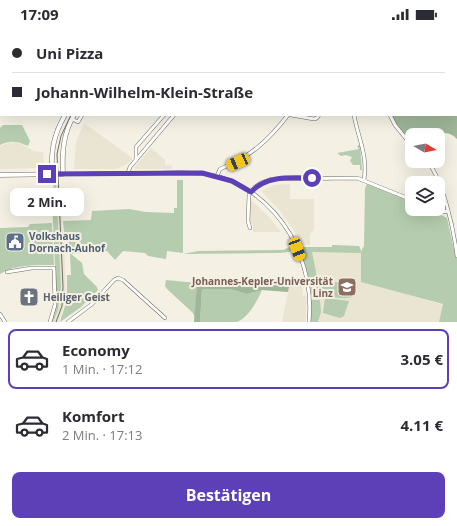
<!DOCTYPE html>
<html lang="de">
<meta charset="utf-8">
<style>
body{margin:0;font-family:"Open Sans",sans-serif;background:#f2f2f3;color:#2b2b33;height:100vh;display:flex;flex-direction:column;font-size:15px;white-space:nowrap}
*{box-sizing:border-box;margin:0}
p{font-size:13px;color:#7c7c81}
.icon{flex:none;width:22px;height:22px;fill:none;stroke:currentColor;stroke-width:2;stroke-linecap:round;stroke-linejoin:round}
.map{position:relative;height:294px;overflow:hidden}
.details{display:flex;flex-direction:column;background:#fff;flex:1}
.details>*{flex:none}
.banner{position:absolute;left:0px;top:0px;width:457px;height:88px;box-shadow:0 4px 16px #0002;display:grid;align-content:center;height:88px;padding:0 12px;background:#fff}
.needle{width:26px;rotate:100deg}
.controls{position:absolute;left:405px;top:100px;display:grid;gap:8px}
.controls a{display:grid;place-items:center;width:40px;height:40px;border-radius:8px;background:#fff;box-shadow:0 4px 16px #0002;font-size:20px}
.end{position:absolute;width:18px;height:18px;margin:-9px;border:5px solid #5d40b8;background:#fff;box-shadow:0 0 0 2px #fff}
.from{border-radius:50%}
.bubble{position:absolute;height:28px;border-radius:8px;background:#fff;box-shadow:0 4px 16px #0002;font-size:13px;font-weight:700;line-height:28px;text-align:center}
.car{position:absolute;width:12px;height:24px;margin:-12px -6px;border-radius:5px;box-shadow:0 0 3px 1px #0007;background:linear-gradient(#f5c518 24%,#345 0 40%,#f5c518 0 76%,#345 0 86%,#f5c518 0)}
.banner b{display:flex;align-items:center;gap:14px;height:38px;font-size:15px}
.banner b+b{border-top:1px solid #e1e1e2}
.banner i{width:10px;height:10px;background:#2b2b33}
ul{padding:7px 0 0;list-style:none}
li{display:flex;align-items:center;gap:12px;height:60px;margin:0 8px 6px;padding:0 4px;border:2px solid transparent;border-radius:8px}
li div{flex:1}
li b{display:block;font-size:15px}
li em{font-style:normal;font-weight:700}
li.selected{border-color:#5d40b8}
li>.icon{width:36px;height:36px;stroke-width:1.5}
.action{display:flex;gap:8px;margin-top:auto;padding:8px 12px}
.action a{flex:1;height:46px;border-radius:8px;background:#5d40b8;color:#fff;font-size:16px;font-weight:700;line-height:46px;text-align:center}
.status{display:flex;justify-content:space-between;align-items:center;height:28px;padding:0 20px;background:#fff;direction:ltr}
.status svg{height:11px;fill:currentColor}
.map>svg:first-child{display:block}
.built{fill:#eae4d2}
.green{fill:#b5ccae}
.forest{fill:#9fb698}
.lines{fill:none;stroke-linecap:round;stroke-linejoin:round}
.minor-casing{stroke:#6b685e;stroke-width:4}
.tertiary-casing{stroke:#6b685e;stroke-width:5}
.minor{stroke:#fff;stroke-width:3}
.tertiary{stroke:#fff;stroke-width:4}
.tram{stroke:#6f6d66;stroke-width:1}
.route{stroke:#5d40b8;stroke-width:5}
.labels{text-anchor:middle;stroke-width:4;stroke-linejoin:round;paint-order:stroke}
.service-label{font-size:10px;font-weight:bold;fill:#4e5e75;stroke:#f4f0e4;text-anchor:start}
.education-label{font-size:10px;font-weight:bold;fill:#785e54;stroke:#f4f0e4;text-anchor:end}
.worship-label{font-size:10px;font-weight:bold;fill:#5b616d;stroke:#f4f0e4;text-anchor:start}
</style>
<div class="status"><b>17:09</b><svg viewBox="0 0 49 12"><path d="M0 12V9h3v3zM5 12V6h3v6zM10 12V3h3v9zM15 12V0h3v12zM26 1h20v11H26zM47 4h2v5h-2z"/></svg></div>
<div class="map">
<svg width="457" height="294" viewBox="0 0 457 294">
<rect width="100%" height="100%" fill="#f4f0e4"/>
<g class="built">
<polygon points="84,95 124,124 133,131 127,136 116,141 74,141 76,114"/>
<polygon points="16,114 23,117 34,123 43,124 44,140 0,141 0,118 9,115"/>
<polygon points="151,120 165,132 165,137 172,138 172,141 136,141 134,140"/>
<polygon points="59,152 64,216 66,265 63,281 59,294 53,294 60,273 61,259 56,153"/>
<polygon points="290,156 290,171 314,171 314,202 310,206 310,217 302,217 297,207 281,184 261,163 274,157"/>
<polygon points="249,170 269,189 281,204 253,204 253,197 250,194"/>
<polygon points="332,217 359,218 372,255 443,277 439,294 311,294 312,277 310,254 299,219 332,219"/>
<polygon points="302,254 303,268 306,267 306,294 282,294 290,255"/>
</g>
<g class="green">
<path d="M 3,97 L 22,97 L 30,113 L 28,118 C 17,113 11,112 0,117 L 0,100 Z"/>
<polygon points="360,117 362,142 360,142 360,137 353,137 350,133 352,129 346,127 341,128 337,125 359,121 357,118"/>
<polygon points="177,152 183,152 183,225 167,223 166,231 148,228 145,225 123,223 115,232 107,223 71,226 82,235 84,246 97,259 98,262 81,279 60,294 67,272 67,247 71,247 70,226 66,226 63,193 91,192 92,183 129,181 146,184 174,185 174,180 177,180"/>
<polygon points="54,153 56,153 61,259 58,282 53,294 51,294 56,278 55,238 52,175"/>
<path d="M 367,156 L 412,174 L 412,181 L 429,181 L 447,190 L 455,226 L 457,229 L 457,294 L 439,294 L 443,276 L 361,254 L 361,225 L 312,224 L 318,254 L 356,254 L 352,269 C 341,273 323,265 311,267 L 310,254 L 299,219 L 332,219 L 332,217 L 359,218 L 362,224 L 362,221 L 364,218 L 365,160 Z"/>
<path d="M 52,195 L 54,237 C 36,237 16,236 0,246 L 0,200 L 28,199 L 30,196 Z"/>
<polygon points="290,219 291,222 290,224 278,225 183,226 198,223 283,222"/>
<polygon points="166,252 197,255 195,290 193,285 167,261 165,258"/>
<path d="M 202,261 L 230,261 L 247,266 L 262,262 C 257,273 249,289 237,294 C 232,294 207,294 200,294 Z"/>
<polygon points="325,270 349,273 344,288 340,290 323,285"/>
<polygon points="311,272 320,272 321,284 318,294 311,294"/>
</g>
<g class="forest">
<path d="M 456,27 L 457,27 L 457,111 C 447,101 443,107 431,107 L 430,103 L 410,104 L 412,116 L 395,96 L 392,87 L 456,87 Z"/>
<polygon points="197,255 290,255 288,264 262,262 247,266 230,261 202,261 200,294 194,294"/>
</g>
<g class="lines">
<g class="minor-casing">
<g id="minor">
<polyline points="156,0 157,1"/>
<polyline points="288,0 288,1"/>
<polyline points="313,0 313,1"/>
<polyline points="339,0 340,1"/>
<polyline points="423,0 423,1"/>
<polyline points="452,0 453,1"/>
<polyline points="143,1 144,0"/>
<polyline points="201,1 201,0"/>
<polyline points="238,1 238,0"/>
<polyline points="381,1 381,0"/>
<polyline points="456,10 457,12"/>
<polyline points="456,26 457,25"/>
<polyline points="291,87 314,91 317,90 319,87"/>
<path d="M 354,87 C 358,110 368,127 364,152"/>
<polyline points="390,87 395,97 412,118"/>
<polyline points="72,91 78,94 82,87"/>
<polyline points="136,132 136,119 164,87"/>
<path d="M 427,133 C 443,151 454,203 457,228"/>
<polyline points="128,145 130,139 174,87"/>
<path d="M 63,146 C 92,146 122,145 151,145 C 169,145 188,143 206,146 C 242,151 272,176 290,206 C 305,233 312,263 309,294"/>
<path d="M 217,148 L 220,141 C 250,129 268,113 288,87"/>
<polyline points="433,181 443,184 448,183"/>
<polyline points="250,200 248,193 249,167 255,159 261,155 272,151 357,150 412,172"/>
<polyline points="7,244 32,240 54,240 55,277 50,294"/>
<polyline points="0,286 5,294"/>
<polyline points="68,294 92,276 114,252 118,250 123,252 165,290"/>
</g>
</g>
<g class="tertiary-casing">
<g id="tertiary">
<polyline points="124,1 124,0"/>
<polyline points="135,1 135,0"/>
<path d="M 52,146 C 51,123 53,108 65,87"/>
<path d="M 0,147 L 63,146 C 62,124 63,106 74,87"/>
</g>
</g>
<use href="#minor" class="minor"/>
<use href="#tertiary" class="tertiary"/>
<g class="tram">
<polyline points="127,1 128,0"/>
<polyline points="56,294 62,278 63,259 57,126 61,108 71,87"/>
</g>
</g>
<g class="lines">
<path class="route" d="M 47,146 L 202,145 L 232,153 L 251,164 C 267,147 290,150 312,150"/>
</g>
<defs>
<g id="civic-square" transform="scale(1)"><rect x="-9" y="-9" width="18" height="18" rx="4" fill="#5c6f8a" stroke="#f4f0e4"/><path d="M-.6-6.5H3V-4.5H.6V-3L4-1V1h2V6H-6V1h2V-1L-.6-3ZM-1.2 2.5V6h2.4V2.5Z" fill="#fff"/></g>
<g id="university-square" transform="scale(1)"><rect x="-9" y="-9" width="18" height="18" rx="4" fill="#8d6e63" stroke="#f4f0e4"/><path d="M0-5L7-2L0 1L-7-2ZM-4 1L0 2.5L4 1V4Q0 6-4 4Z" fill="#fff"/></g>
<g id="church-square" transform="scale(1)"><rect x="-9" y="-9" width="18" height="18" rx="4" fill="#6b7280" stroke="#f4f0e4"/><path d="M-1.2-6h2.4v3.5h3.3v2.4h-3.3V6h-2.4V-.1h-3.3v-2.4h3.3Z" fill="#fff"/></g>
</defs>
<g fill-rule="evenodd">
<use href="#civic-square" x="15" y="214"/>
<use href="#university-square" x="347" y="259"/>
<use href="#church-square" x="29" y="269"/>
</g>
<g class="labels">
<g class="service-label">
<text x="29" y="212">Volkshaus<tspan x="29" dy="12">Dornach-Auhof</tspan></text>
</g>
<g class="education-label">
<text x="333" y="257">Johannes-Kepler-Universität<tspan x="333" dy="12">Linz</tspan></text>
</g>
<g class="worship-label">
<text x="43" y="273">Heiliger Geist</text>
</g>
</g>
</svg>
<div class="controls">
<a><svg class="needle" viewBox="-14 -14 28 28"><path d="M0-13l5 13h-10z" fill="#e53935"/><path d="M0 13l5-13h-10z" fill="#7c7c81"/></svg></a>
<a><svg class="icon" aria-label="layers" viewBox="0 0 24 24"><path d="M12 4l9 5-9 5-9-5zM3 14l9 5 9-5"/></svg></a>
</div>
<i class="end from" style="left:312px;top:150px"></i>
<i class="end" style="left:47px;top:146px"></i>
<div class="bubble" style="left:10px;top:160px;width:74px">2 Min.</div>
<i class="car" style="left:238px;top:134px;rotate:246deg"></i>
<i class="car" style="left:297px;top:221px;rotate:159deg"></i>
<div class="banner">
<b><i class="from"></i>Uni Pizza</b>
<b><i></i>Johann-Wilhelm-Klein-Straße</b>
</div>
</div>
<section class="details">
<ul>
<li class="selected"><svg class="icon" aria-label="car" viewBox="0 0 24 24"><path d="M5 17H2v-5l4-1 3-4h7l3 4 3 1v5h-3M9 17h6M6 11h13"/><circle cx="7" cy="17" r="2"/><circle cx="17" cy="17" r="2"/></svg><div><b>Economy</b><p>1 Min. · 17:12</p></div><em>3.05 €</em></li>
<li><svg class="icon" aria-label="car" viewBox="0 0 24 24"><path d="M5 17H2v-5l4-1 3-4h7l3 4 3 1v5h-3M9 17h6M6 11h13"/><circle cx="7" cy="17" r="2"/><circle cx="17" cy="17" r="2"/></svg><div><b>Komfort</b><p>2 Min. · 17:13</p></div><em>4.11 €</em></li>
</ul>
<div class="action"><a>Bestätigen</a></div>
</section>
